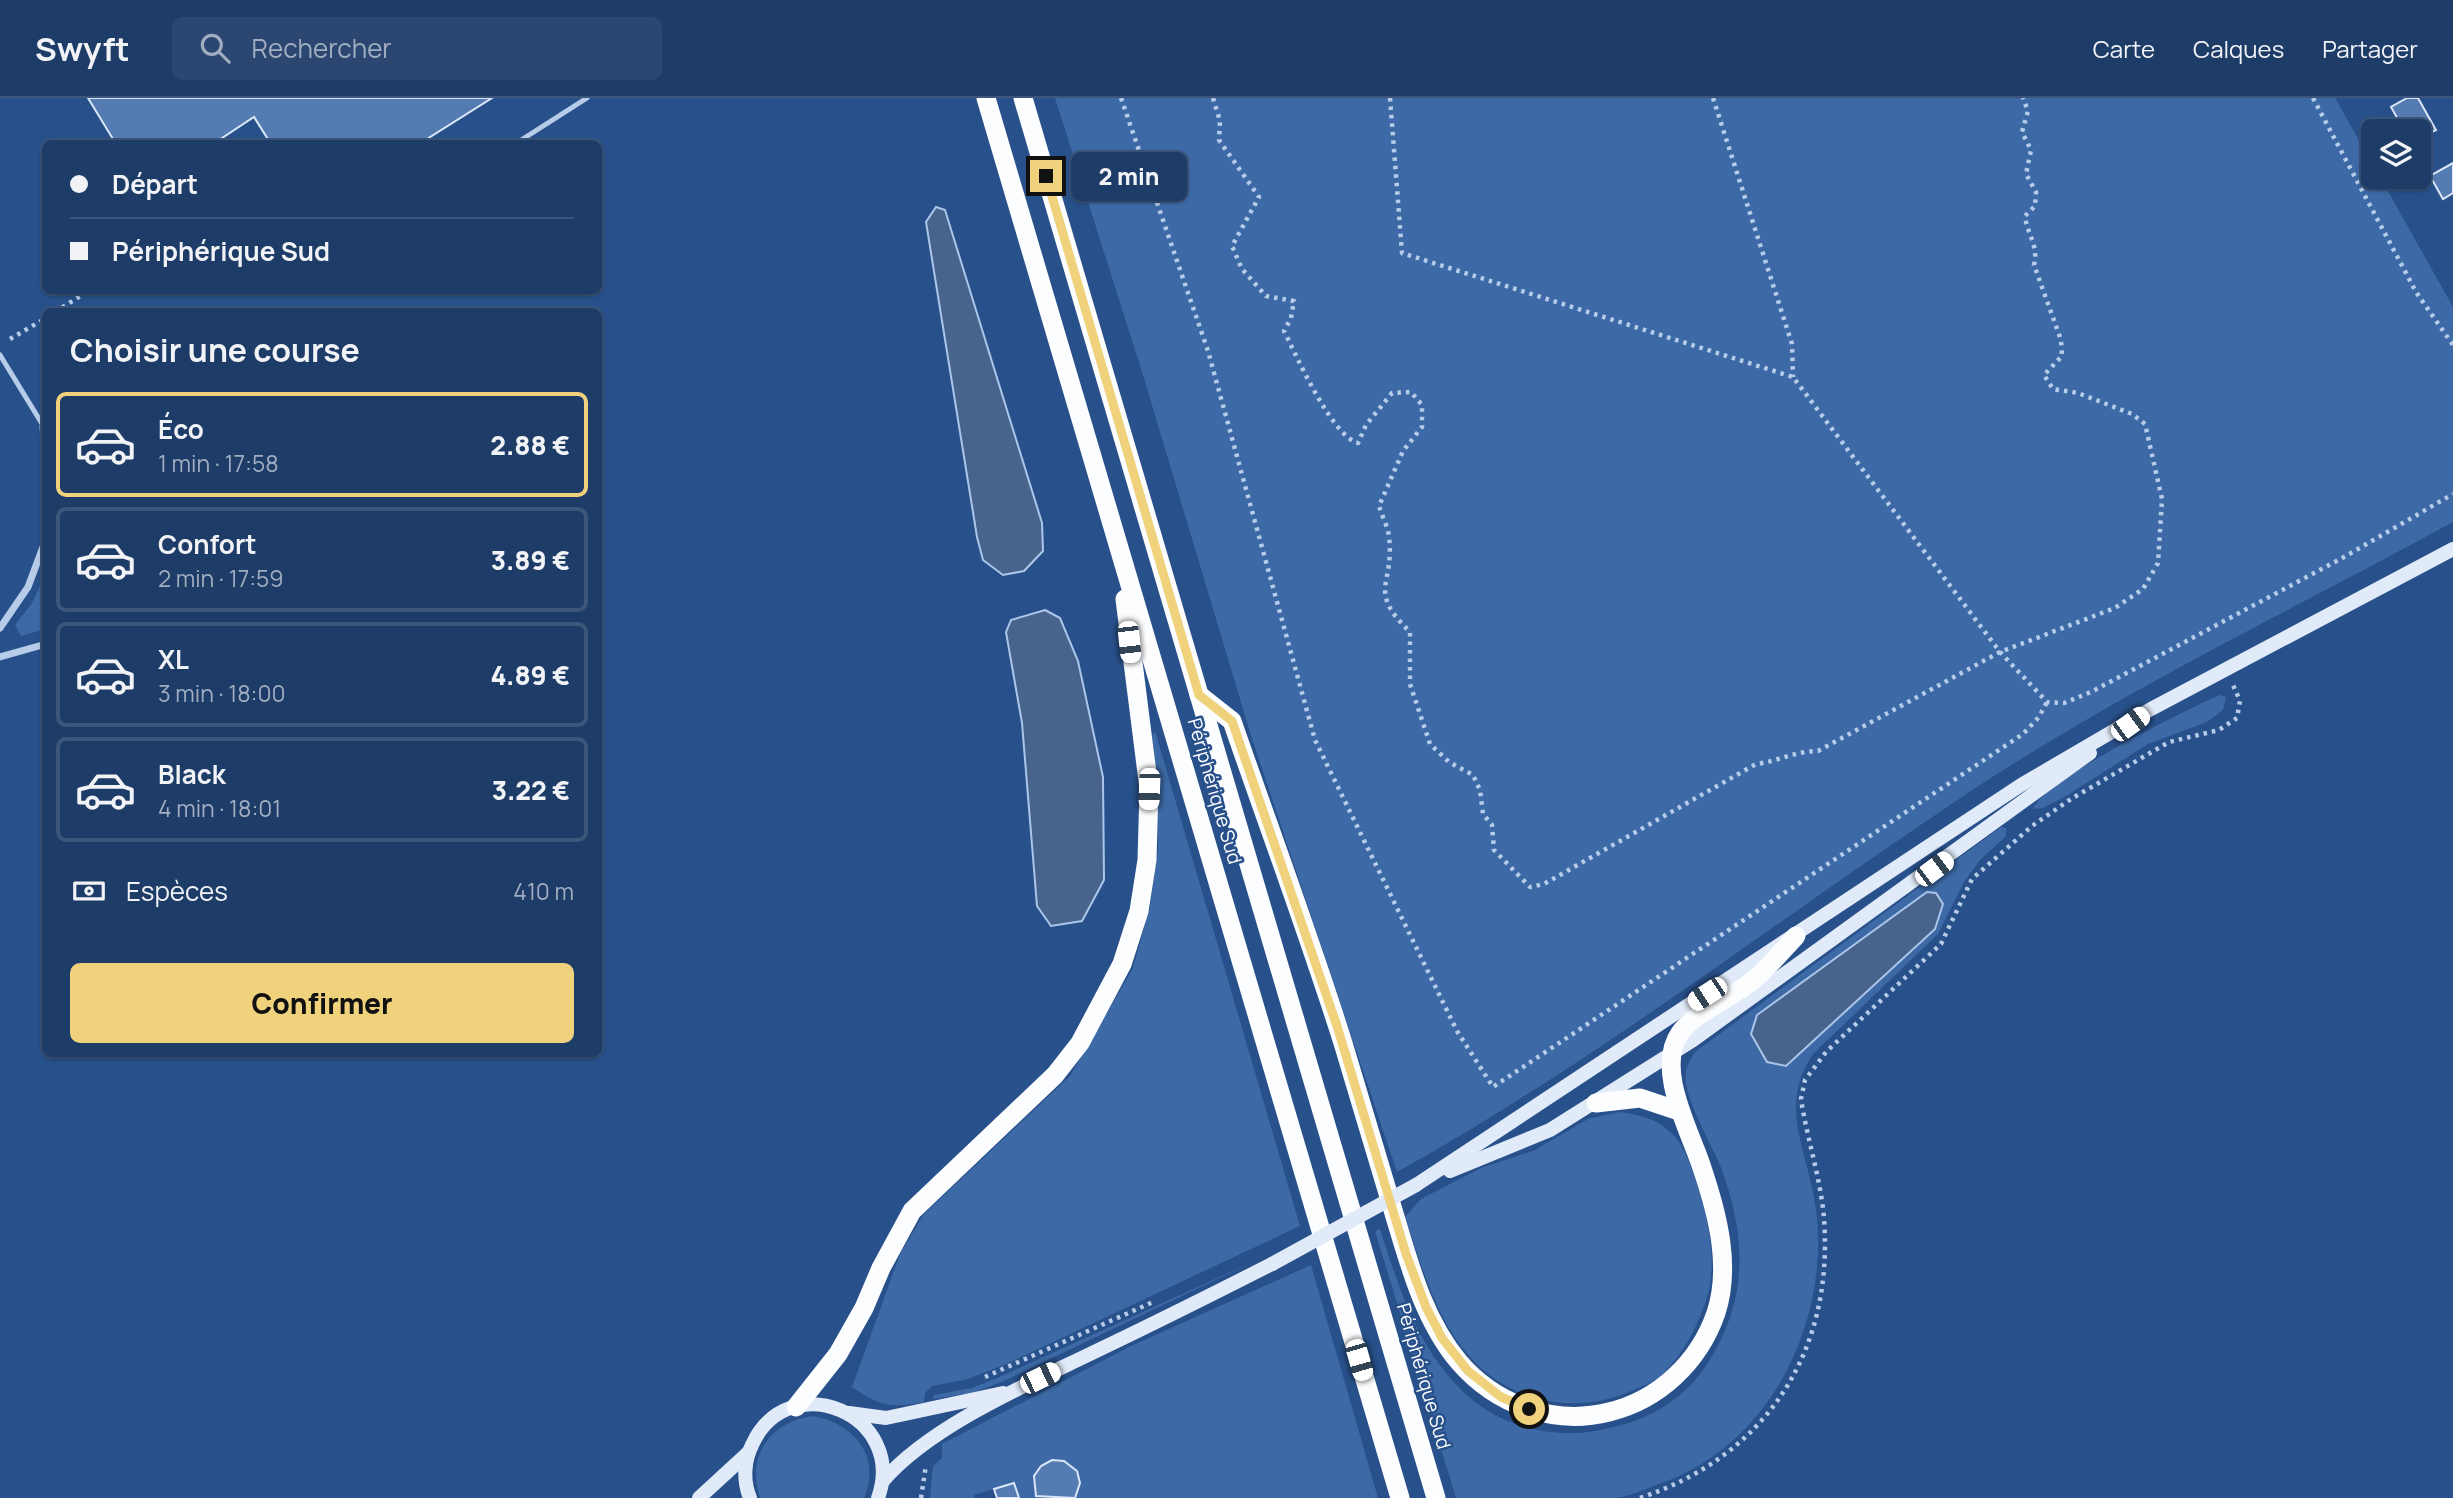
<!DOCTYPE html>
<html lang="fr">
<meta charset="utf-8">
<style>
body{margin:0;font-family:Manrope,sans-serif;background:#2b4771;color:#f1f3f6;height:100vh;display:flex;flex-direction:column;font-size:26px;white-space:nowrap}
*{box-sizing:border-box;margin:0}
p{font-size:23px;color:#a1adc0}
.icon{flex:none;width:38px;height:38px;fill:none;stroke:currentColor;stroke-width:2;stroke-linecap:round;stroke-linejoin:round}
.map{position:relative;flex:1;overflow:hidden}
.drawer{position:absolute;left:42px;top:210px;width:560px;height:749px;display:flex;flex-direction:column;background:#1e3c68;border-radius:10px;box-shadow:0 2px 5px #0004,0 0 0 2px #3c567c}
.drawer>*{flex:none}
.guide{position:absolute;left:42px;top:42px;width:560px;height:154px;border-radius:10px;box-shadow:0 2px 5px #0004,0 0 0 2px #3c567c;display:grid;align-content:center;height:154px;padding:0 28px;background:#1e3c68}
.tools{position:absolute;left:2361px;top:21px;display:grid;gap:14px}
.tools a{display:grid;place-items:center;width:70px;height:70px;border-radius:10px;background:#1e3c68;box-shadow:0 2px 5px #0004,0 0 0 2px #3c567c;font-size:35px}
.end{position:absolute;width:32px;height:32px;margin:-16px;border:9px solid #f1d27c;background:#111;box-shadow:0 0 0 4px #111}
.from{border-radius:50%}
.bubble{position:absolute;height:49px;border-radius:10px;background:#1e3c68;box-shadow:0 2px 5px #0004,0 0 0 2px #3c567c;font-size:23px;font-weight:800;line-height:49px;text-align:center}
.car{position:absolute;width:21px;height:42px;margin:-21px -10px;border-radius:9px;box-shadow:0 0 5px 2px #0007;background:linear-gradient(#fff 24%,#345 0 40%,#fff 0 76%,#345 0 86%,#fff 0)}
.guide b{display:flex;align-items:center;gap:24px;height:66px;font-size:26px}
.guide b+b{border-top:2px solid #3c567c}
.guide i{width:18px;height:18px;background:#f1f3f6}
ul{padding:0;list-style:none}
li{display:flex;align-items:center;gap:21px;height:105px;margin:0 14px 10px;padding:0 14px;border:4px solid #3c567c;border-radius:10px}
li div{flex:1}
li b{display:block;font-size:26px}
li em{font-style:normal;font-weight:800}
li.on{border-color:#f1d27c}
li>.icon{width:63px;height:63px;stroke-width:1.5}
h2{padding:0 28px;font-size:32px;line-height:84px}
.pay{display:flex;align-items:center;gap:18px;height:77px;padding:0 28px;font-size:26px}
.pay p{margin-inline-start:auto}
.primary-button{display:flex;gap:14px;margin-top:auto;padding:14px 28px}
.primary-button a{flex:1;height:80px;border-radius:10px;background:#f1d27c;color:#111;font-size:28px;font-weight:800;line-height:80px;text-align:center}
header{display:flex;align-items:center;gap:42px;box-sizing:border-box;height:98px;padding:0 35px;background:#1e3c68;border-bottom:2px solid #3c567c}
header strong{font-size:33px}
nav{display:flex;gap:38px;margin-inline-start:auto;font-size:24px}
.search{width:490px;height:63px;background:#2b4771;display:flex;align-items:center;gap:18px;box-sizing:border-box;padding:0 24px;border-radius:10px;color:#a1adc0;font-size:26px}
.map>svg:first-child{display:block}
.green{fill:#3d6aa6}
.water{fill:#48648d;stroke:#abc6e9;stroke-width:2}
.building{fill:#557cb2;stroke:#dae6f7;stroke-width:2}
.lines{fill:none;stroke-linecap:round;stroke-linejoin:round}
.path{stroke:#b6cce9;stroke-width:4.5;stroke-dasharray:3.5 5;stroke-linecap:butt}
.service{stroke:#b6cce9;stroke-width:5}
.minor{stroke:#b6cce9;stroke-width:7}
.secondary{stroke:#e0eaf8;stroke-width:14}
.trunk{stroke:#fcfdfe;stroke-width:19}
.secondary-bridge{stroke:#e0eaf8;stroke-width:14}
.route{stroke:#f1d27c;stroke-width:9}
.labels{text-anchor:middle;stroke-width:5;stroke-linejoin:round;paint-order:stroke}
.street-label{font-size:19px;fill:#fff;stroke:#28508a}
</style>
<header>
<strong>Swyft</strong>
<div class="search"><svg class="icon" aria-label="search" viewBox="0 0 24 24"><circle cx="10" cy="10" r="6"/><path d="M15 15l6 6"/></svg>Rechercher</div>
<nav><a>Carte</a><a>Calques</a><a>Partager</a></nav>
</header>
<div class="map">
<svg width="2453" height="1400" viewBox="0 0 2453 1400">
<rect width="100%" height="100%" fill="#28508a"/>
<g class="green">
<path d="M 1055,0 L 2335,0 L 2373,67 L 2373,79 L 2380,79 L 2453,209 L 2453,424 C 2291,513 2123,592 1968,695 C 1778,821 1597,963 1397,1074 L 1252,641 L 1143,277 Z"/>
<polygon points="45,477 45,531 21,538 15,527 32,505"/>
<path d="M 2220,597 L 2226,599 L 2223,612 L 2207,624 L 2148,646 L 2066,698 L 2043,710 L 2033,711 C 2044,682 2187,611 2220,597 Z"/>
<path d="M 1155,633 L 1300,1128 L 1002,1268 L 964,1282 L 932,1288 L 925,1295 L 924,1304 C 890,1310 881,1309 852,1289 L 900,1156 L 924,1116 L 1070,978 L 1133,870 L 1150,809 L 1158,750 L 1157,684 L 1152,639 Z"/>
<path d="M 2001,729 L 2006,730 L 2006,738 L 1980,762 L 1964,784 L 1938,836 L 1814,955 C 1776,1008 1809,1054 1816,1112 C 1830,1226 1769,1350 1656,1387 C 1643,1392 1629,1399 1615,1400 C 1564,1400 1508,1400 1456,1400 L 1375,1133 L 1380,1131 C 1400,1194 1422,1262 1475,1304 C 1508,1330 1554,1340 1595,1333 C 1644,1325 1685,1304 1711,1260 C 1748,1198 1746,1140 1722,1072 C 1713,1048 1681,997 1686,973 C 1687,967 1692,960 1695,954 Z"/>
<path d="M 1619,1014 C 1669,1020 1683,1040 1697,1086 C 1708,1118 1717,1162 1708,1196 C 1699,1226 1684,1256 1661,1278 C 1655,1283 1645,1287 1638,1290 C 1589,1314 1532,1310 1488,1276 C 1440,1238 1424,1174 1405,1119 L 1421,1101 L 1481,1070 L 1535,1052 L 1588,1021 Z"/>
<polygon points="1255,1163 1004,1283 972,1295 933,1301 934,1297 972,1290 997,1280"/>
<polygon points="1311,1167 1378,1400 1019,1400 1013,1385 974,1397 975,1400 930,1400 933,1368 942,1360 942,1346 1131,1248"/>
<path d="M 813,1318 C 853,1325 882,1358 864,1400 L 760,1400 C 746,1357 770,1324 813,1318 Z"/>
</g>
<g class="water">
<polygon points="936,109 945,112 1042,425 1043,453 1024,473 1003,477 983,462 977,439 926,124"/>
<polygon points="1045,512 1060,520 1078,563 1103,679 1104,782 1082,823 1051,828 1037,808 1022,625 1006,534 1011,522"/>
<polygon points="1927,794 1936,795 1943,806 1935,831 1786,968 1767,964 1751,936 1757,917"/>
</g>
<g class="building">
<polygon points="88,0 492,0 419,46 271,46 254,19 213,46 116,46"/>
<polygon points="2407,0 2418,0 2436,32 2418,41 2418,33 2393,32 2400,25 2391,9"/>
<polygon points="2453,65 2453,95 2443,101 2430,78"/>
<polygon points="1052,1362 1064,1363 1077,1373 1080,1385 1075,1400 1036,1398 1034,1378 1041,1368"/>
<polygon points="1014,1385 1019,1400 997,1400 994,1391"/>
</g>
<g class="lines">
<g class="path">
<polyline points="1121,0 1208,253 1315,642 1457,933 1493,989 2023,636 2039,619 2047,604"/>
<path d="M 1213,0 L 1220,23 L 1219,42 L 1259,99 L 1232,148 L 1242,171 L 1266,198 L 1294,203 L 1291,220 L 1284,233 C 1297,259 1332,338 1358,345 L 1366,327 L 1392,295 L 1411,294 L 1422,307 L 1422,329 L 1403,353 L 1379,408 C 1382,418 1388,429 1389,439 C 1395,488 1366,491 1410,534 L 1410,586 L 1430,646 L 1449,664 L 1473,677 L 1480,692 L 1483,716 L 1492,727 L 1494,752 L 1530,789 L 1544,786 L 1756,666 C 1779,663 1795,653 1818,653 L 2000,554 L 2115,510 L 2143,491 L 2158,465 L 2162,401 L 2145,326 L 2132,316 L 2078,295 L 2053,291 L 2044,277 L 2062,258 L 2061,242 L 2034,167 C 2039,148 2027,136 2025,118 L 2035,108 L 2036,94 L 2026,76 L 2031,52 L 2022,34 L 2028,13 L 2023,0"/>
<polyline points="1390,0 1402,155 1793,279 2000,554 2047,604 2064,605 2091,594 2344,459 2453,396"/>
<polyline points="1713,0 1792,246 1793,279"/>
<polyline points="2313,0 2416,194 2453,247"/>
<polyline points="55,214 90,192"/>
<polyline points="10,241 46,220"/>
<polyline points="985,1279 1153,1204"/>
<polyline points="921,1400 926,1367"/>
<path d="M 1640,1400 C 1766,1358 1834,1254 1824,1121 C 1821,1081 1807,1041 1801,1001 L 1805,982 L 1826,954 L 1941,846 L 1972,781 L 2032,728 L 2071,701 L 2169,644 L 2219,632 L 2237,620 L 2240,603 L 2233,587"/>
</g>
<g class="service">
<polyline points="515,46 587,0"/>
<polyline points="0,257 44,329"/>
</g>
<g class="minor">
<polyline points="43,329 46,364"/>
<polyline points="0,530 28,489 46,441"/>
<polyline points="0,559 46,546"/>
</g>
<g class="secondary">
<polyline points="1450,1073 1550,1032 1693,942 2090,655"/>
<polyline points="1416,1087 2021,687 2151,611 2453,451"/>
<polyline points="849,1315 886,1320 1003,1295"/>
<path d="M 883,1383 C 929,1329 1026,1287 1090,1256 C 1151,1227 1211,1197 1272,1166"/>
<polyline points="699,1400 749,1354"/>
<path d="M 750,1400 C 743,1383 744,1363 752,1347 C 788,1267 908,1316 878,1400"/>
</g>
<g class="trunk">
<polyline points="986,0 1400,1400"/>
<polyline points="1023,0 1436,1400"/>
<path d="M 1199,597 L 1232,623 C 1269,730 1309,837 1343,945 C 1360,1001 1376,1056 1393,1112 C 1409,1165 1423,1221 1459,1264 C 1496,1307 1554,1328 1609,1314 C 1659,1302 1699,1264 1716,1215 C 1731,1169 1718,1118 1703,1073 C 1692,1036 1654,972 1680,935 C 1692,917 1738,896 1756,880 C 1770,867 1783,852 1796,838"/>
<polyline points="1596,1005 1640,1000 1679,1013"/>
<polyline points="796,1309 838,1256 864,1210 881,1170 912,1113 1055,977 1080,945 1122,866 1139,813 1147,762 1149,691 1125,501"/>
</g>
<polyline class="secondary-bridge" points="1272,1166 1416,1087"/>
</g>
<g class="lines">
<polyline class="route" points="1046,78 1199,597 1232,623 1337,928 1406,1156 1426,1209 1442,1240 1468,1273 1501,1299 1529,1311"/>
</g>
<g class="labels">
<g class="street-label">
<text transform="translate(1215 693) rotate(74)" y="7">Périphérique Sud</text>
<text transform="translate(1424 1278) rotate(74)" y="7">Périphérique Sud</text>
</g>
</g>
</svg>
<div class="tools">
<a><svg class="icon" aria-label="layers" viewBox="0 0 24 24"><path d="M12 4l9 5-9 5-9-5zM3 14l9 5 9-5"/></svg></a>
</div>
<i class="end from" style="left:1529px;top:1311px"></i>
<i class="end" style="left:1046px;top:78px"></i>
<div class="bubble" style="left:1071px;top:54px;width:116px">2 min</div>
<i class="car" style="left:1129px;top:544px;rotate:174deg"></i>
<i class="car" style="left:2130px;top:626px;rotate:54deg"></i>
<i class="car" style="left:1149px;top:691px;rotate:182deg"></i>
<i class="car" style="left:1934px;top:771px;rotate:53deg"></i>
<i class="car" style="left:1707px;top:896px;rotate:237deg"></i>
<i class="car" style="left:1359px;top:1262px;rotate:164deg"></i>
<i class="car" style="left:1040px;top:1280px;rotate:64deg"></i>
<div class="guide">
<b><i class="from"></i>Départ</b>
<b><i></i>Périphérique Sud</b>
</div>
<section class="drawer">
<h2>Choisir une course</h2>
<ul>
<li class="on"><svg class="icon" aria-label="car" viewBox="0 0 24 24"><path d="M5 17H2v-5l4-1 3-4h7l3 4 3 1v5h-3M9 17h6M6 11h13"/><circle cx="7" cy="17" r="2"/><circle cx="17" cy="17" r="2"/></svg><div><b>Éco</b><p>1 min · 17:58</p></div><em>2.88 €</em></li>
<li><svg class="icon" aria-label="car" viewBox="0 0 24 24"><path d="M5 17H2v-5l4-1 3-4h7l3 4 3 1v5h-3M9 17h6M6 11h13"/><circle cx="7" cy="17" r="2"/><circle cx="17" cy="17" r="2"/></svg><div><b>Confort</b><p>2 min · 17:59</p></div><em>3.89 €</em></li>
<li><svg class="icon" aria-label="car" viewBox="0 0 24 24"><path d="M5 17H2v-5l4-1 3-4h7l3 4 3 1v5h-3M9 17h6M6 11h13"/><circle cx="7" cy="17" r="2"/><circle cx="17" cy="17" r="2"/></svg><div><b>XL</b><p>3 min · 18:00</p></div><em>4.89 €</em></li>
<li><svg class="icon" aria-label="car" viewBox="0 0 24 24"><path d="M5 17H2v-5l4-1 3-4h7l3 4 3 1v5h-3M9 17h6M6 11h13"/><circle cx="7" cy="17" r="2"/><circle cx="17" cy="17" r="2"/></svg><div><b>Black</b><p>4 min · 18:01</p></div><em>3.22 €</em></li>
</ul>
<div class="pay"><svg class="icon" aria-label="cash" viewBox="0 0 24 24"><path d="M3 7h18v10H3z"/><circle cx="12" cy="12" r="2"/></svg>Espèces<p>410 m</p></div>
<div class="primary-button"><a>Confirmer</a></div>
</section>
</div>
